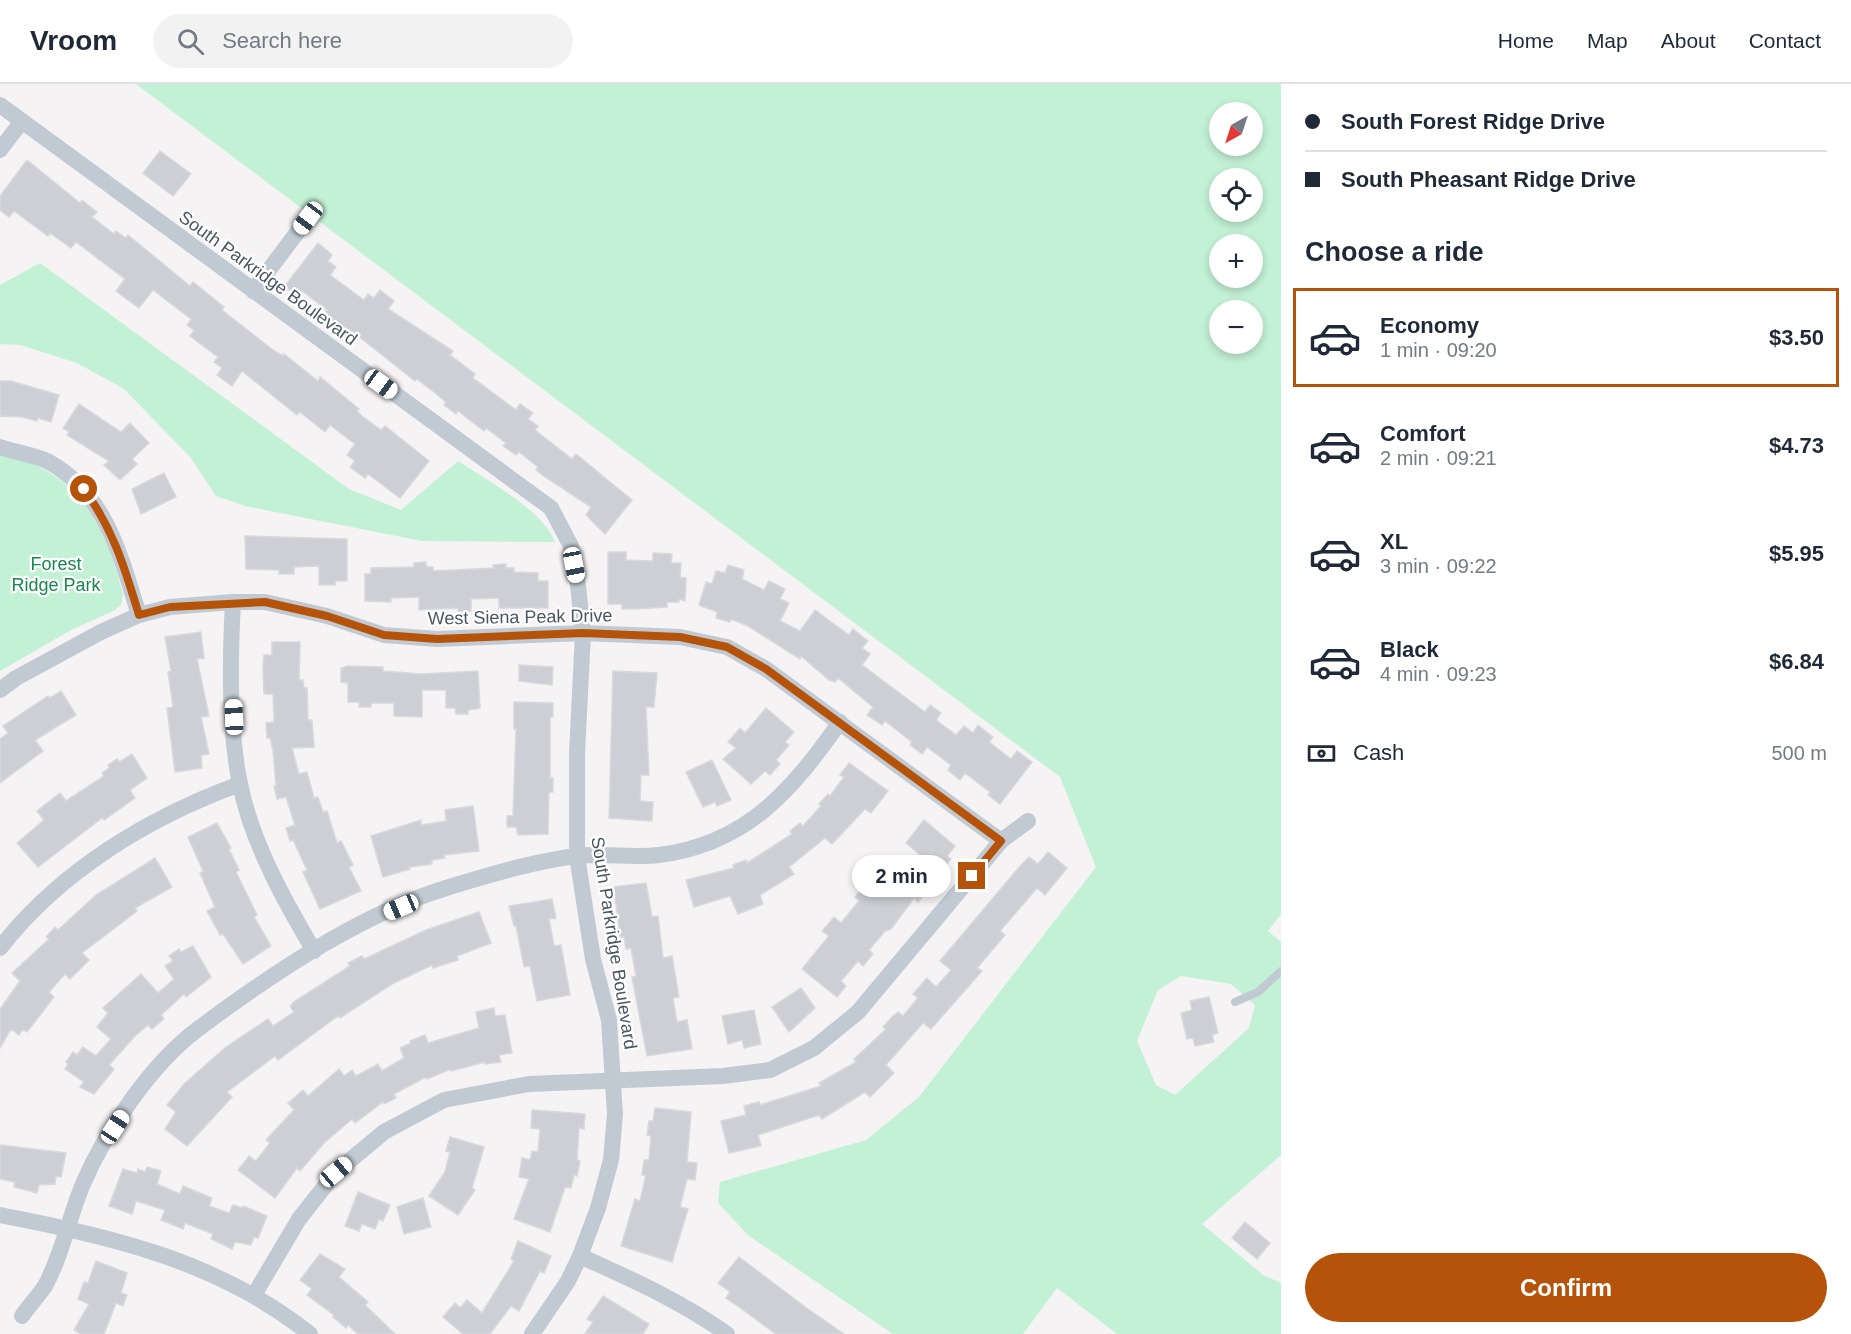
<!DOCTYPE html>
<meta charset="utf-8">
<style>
body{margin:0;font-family:Arial,sans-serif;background:#f2f2f3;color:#1f2937;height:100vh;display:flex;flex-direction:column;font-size:22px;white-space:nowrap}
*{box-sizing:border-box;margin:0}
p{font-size:20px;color:#747a83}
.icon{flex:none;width:33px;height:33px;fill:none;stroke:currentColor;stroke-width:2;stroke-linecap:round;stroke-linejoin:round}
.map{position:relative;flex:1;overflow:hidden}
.sheet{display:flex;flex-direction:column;background:#fff;width:570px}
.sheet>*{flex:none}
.guide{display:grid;align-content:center;height:132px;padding:0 24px;background:#fff}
.needle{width:39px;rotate:219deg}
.controls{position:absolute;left:1209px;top:18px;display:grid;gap:12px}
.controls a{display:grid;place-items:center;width:54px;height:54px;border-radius:50%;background:#fff;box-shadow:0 3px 9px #0003;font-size:30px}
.end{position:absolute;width:27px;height:27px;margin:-14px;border:8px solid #b45309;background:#fff;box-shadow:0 0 0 3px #fff}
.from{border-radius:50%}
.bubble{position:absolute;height:42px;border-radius:21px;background:#fff;box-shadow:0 3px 9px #0003;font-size:20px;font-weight:800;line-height:42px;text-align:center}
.car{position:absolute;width:18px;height:36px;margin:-18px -9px;border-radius:8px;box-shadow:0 0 4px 2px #0007;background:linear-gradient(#fff 24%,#345 0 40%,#fff 0 76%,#345 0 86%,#fff 0)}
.guide b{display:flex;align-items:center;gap:21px;height:57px;font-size:22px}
.guide b+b{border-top:2px solid #e0e1e3}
.guide i{width:15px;height:15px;background:#1f2937}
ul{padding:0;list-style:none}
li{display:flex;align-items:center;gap:18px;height:99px;margin:0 12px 9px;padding:0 12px;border:3px solid transparent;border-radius:0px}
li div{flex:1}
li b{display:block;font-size:22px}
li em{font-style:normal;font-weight:800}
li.on{border-color:#b45309}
li>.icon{width:54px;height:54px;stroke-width:1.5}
h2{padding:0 24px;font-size:27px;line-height:72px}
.pay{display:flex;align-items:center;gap:15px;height:66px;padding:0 24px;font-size:22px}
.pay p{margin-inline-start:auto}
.primary-button{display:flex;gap:12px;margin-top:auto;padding:12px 24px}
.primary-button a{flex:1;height:69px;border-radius:36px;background:#b45309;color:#fff;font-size:24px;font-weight:800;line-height:69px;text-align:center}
header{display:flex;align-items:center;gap:36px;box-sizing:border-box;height:84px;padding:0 30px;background:#fff;border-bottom:2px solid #e0e1e3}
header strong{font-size:28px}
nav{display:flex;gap:33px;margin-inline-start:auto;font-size:21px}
.search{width:420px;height:54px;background:#f2f2f3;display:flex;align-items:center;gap:15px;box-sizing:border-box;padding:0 21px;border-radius:33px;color:#747a83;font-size:22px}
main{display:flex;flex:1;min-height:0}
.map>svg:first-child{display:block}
.green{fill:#c3f1d5;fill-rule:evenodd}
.building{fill:#cdcfd5;stroke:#d7d9de;stroke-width:1.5}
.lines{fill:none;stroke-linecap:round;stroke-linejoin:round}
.lane{stroke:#c1cad2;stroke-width:8}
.street{stroke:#c1cad2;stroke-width:16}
.route{stroke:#b45309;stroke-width:8}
.labels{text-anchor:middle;stroke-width:4.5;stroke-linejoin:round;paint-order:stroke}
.street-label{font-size:18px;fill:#4a5661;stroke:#fff}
.park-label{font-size:18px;fill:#17864f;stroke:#fff}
</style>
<header>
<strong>Vroom</strong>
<div class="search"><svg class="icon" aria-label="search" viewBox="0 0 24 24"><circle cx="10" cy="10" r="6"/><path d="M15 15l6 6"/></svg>Search here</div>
<nav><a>Home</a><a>Map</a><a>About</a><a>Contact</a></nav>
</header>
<main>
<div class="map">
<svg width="1281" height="1250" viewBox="0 0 1281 1250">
<rect width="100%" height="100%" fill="#f5f3f3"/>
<g class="green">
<path d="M 136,0 L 1281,0 L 1281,830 L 1268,847 L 1281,858 L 1281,1071 L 1202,1140 L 1263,1191 L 1281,1199 L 1281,1250 L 1117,1250 L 1057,1204 L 1023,1250 L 893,1250 L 749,1152 L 718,1119 L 720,1098 L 866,1056 L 919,1013 L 1096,783 L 1060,693 ZM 1220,28 L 1252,28 L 1252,62 L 1220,62 ZM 1220,94 L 1252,94 L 1252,128 L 1220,128 ZM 1220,160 L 1252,160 L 1252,194 L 1220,194 ZM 1220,226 L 1252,226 L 1252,260 L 1220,260 ZM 1181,892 L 1231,900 L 1255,921 L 1249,944 L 1175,1011 L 1156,1001 L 1137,957 L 1158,906 Z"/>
<path d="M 40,179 L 349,405 L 401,426 L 458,377 C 486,396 544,427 555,458 L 422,457 L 245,422 L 216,412 L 191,374 L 124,305 L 77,279 L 20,261 L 0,260 L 0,201 Z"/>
<path d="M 0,371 C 9,371 18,375 27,378 C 86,399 109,454 123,511 L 121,521 L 115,526 L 71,546 L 0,587 Z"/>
</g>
<g class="building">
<polygon points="160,67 191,90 173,112 143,89"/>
<polygon points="27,76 80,119 82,116 97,128 92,133 114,150 116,147 126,154 128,151 190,202 193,198 224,223 222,226 273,266 283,272 284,270 318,297 320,293 359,325 357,327 362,332 381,346 385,342 429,377 400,414 368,390 365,394 350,383 355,377 347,371 355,360 330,341 325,348 300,328 297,331 242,287 232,302 217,291 222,284 214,278 218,273 190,252 194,246 187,241 191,235 153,206 139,224 116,207 125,195 76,158 71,164 50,149 48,152 14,127 9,133 0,126 0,112"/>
<polygon points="318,159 332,171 328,177 336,183 330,191 364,216 368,210 374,214 380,206 394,217 388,225 453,267 450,271 475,290 473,294 516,326 520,320 533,329 528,335 538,342 535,346 572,375 576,370 632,416 605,450 586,431 591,423 545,393 536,386 538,383 519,368 516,371 503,362 506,359 486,344 484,347 458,327 456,330 444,321 446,318 435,309 417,295 415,297 353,248 351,250 338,243 323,232 327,226 302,207 298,213 285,202"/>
<polygon points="0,297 11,297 59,311 51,338 38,334 37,337 22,333 0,332"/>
<polygon points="79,320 121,348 130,339 149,359 132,375 137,380 120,396 104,381 109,377 67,351 69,348 63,344"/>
<polygon points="164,389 176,413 141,430 132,405"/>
<polygon points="245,452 347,455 347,497 335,497 335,501 319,501 319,482 294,483 294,490 279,490 279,486 246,485"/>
<polygon points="608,468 626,468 626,476 653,477 653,469 672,470 671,479 681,479 680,493 686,494 685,517 679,515 679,518 667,518 667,523 635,525 622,525 622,520 608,520"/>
<polygon points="426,478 426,483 433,483 433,487 494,484 493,481 506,480 506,484 514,484 514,488 538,489 538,497 548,497 548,524 499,524 499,514 471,515 471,527 458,528 458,524 419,526 419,513 391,514 391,518 365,517 365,490 371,490 371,484 414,483 414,479"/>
<polygon points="728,481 744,486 742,495 764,506 769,497 785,505 780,515 789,519 780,537 800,547 815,526 849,551 853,545 868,557 862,564 870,570 862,581 925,628 930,621 941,629 936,636 956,651 964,642 973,649 978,641 993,653 989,658 1011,675 1017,667 1032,678 1000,720 988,711 990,708 965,689 960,696 948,686 951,681 927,663 922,670 910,661 912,658 885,637 882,641 867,631 873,623 838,594 835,598 829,596 801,572 800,575 748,542 731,535 730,538 716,534 717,528 699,521 706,498 712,500 716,487 725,489"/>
<polygon points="201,548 204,574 197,575 209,632 201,633 209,670 201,671 202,684 175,688 167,624 173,623 168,588 171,587 165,553"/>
<polygon points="272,558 300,558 299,596 303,596 304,604 307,604 308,636 312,636 314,663 292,664 299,690 307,688 314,714 318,713 323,728 327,727 337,759 341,757 353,781 349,783 361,807 320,825 303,788 307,786 293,756 290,757 286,744 295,741 286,713 277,715 274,702 276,702 273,667 270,654 267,654 266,639 274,638 273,610 264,610 263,585 264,571 272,571"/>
<polygon points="519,581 553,583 552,601 519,597"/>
<polygon points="348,582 383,583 383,587 421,590 478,587 480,624 468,626 468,630 456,630 455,624 446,624 446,606 422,606 422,633 394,632 394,619 371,619 371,623 359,623 359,618 348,618 348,599 341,598 341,584"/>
<polygon points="613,587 657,589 654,623 646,623 649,691 641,691 640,717 653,718 652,737 609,734"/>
<polygon points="61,607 76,631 35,656 43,667 0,699 0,655 8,649 3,642 48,612 50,614"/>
<polygon points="514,618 553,619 553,633 550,633 550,694 553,694 553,708 549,708 548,750 518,751 516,743 507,743 507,732 513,732 516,645 514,645"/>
<polygon points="766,624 794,648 785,658 789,661 776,676 780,680 770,691 765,687 751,700 723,675 736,664 728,658 740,644 745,649"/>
<polygon points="132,670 147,694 130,706 135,714 104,736 102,734 38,783 17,759 44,736 37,727 60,709 66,717 104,692 102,689 109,684 108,681 117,675 119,678"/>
<polygon points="712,676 731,716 717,722 715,718 703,723 686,688"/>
<polygon points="849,679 888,707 871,729 865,725 832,760 825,754 789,783 794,790 760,811 763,820 738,830 730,812 694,823 686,796 734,784 733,781 746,776 747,779 792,750 790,747 800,739 803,742 821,722 819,720 828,710 830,712 844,693 840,691"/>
<polygon points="473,722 479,767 444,771 445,774 432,776 432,780 409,783 410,785 383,793 371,752 421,736 421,741 446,737 445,726"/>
<polygon points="924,736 955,762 947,772 951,775 918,818 914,814 891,845 885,847 869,866 873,870 863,882 858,877 841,897 846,902 837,913 802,885 829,852 822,847 834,833 841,839 859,817 855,813 873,792 889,805 919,770 906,759"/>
<polygon points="217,739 231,764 229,765 239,786 236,788 257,831 254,833 271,862 243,880 223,850 220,851 207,827 215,823 200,789 203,787 188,753"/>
<polygon points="1048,768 1067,784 1045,811 1037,804 1000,847 1005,851 977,884 982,887 931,945 923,939 886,981 894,989 870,1013 865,1008 822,1035 819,1031 758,1051 761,1062 729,1069 721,1037 746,1031 744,1022 759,1018 760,1021 821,1002 819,999 856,978 854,975 886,945 883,943 892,933 898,928 903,932 918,914 913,910 927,894 936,903 951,886 940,877 1020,782 1029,773 1038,780"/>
<polygon points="155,774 172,803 135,824 137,827 82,869 89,876 70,895 65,890 49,908 54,913 27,948 23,945 19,951 11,945 0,964 0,925 20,897 12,889 49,855 46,853 55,843 58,846 96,811"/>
<polygon points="646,799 652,833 658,832 663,874 672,872 679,913 673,914 677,938 687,936 692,965 647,972 632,893 636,892 631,864 626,865 624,853 620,853 614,803"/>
<polygon points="552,815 556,834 549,835 554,862 561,861 570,911 537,917 530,882 524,883 516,842 514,842 509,822"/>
<polygon points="479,828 491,859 457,872 458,876 433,884 432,881 392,900 340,934 338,932 278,976 275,972 227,1008 232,1013 187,1062 165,1045 176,1028 167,1021 185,999 226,963 268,935 273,942 294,928 290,922 295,917 350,882 348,879 362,872 364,875 426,846"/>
<polygon points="193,862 211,893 186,913 184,910 161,931 164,935 152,945 148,941 135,952 109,981 114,985 94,1010 80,1003 84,998 65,985 68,980 66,978 73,968 77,971 83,963 96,972 111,955 97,943 108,929 103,924 141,890 158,909 174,895 165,882 173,877 169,872 179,865 181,868"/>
<polygon points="801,904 815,924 789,948 772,923"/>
<polygon points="1209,913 1218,949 1212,951 1214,958 1195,962 1193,954 1187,955 1181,929 1192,926 1190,917"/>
<polygon points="494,924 495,932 505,931 512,969 499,971 501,978 485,980 485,978 451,987 451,985 427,995 426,993 394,1010 396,1014 384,1020 383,1018 355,1039 352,1035 324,1059 300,1087 297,1084 275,1114 238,1086 249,1072 256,1077 270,1059 266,1056 294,1026 288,1019 303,1006 308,1012 339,985 344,992 352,986 356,992 378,980 382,987 404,974 400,964 411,959 410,957 425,951 428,959 479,944 476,928"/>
<polygon points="754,926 761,960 744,964 742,956 728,960 722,932"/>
<polygon points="655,1024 691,1028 687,1078 697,1079 695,1096 687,1095 680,1123 688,1125 672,1178 621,1162 635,1115 640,1117 646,1091 642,1091 644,1076 649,1076 651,1052 647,1051 649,1037 653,1037"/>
<polygon points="532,1026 585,1030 584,1045 579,1044 577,1076 580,1077 577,1092 574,1091 571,1104 565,1103 550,1148 514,1135 529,1095 519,1093 522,1074 530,1076 532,1067 538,1068 540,1045 531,1044"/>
<polygon points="450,1053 484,1063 472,1104 475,1106 458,1131 429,1112 445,1088 450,1068 446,1067"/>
<polygon points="0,1061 66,1069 61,1093 56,1092 55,1100 39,1101 37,1109 14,1103 15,1098 0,1095"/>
<polygon points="147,1083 161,1087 157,1100 180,1110 183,1102 212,1114 209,1122 229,1129 233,1121 242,1124 243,1122 267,1132 258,1154 254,1153 251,1161 235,1158 232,1165 211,1155 213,1150 185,1139 183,1145 161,1136 165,1126 136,1117 132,1130 109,1122 123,1085 137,1089 138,1085 145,1088"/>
<polygon points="358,1108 390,1121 383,1137 379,1135 375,1145 362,1140 359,1147 345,1142"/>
<polygon points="423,1114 431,1143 404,1150 397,1123"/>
<polygon points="1245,1138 1270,1159 1257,1175 1232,1154"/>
<polygon points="518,1157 551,1172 544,1189 540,1187 519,1227 511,1222 490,1250 463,1250 443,1233 455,1219 460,1224 467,1216 482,1229 514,1177 511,1175"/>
<polygon points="320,1170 345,1185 339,1193 368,1218 365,1221 395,1250 358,1250 348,1241 346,1244 333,1233 334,1231 307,1211 312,1205 300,1196"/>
<polygon points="739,1173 808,1225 844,1250 776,1250 739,1223 726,1214 730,1208 718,1199"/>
<polygon points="96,1177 127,1189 121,1209 127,1211 123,1222 116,1219 104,1250 81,1250 74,1246 89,1220 78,1215 84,1198 88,1199"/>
<polygon points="603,1212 649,1240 643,1250 585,1250 593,1238 587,1235"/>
</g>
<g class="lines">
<polyline class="lane" points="1235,918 1258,908 1281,887"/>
<g class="street">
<polyline points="0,21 551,424 571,462 578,501 583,549 577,670 577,772 593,875 609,936 615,1030 611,1076 598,1124 580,1172 568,1197 532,1250"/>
<polyline points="0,66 22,37"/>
<polyline points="253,207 308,134"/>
<path d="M 0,363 C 15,368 35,371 49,378 C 106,410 121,473 139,531"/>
<path d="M 233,518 C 230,573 229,647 240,700 C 252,759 284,816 314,867"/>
<polyline points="0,606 16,594 101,548 139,531 170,523 233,518 265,518 327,532 384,551 437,555 583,549 680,553 727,563 766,585 1001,757"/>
<path d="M 0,864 C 60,787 149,733 240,700"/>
<path d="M 0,1131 C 111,1152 220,1178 310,1250"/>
<path d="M 580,1172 C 631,1195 681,1217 727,1250"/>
<polyline points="254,1211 299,1135 336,1088 384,1048 444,1016 529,1000 723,992 770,986 814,964 858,928 1001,757 1028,737"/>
<path d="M 22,1232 C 29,1222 38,1212 45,1202 C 62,1171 69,1133 83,1100 C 105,1048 152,979 198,945 C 270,891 359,831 446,804 C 485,792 538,776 578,772 C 605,769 632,774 659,771 C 747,760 792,706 840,638"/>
</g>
</g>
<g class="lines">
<path class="route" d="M 84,405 C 114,447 124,482 139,531 L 170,523 L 265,518 L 327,532 L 384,551 L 437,555 L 583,549 L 680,553 L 727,563 L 766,585 L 1001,757 L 972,792"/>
</g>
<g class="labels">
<g class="street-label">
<text transform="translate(268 194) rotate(36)" y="6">South Parkridge Boulevard</text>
<text transform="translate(520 533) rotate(-1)" y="6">West Siena Peak Drive</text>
<text transform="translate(614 859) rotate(81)" y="6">South Parkridge Boulevard</text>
</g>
<g class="park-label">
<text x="56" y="486">Forest<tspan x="56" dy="21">Ridge Park</tspan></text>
</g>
</g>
</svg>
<div class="controls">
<a><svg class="needle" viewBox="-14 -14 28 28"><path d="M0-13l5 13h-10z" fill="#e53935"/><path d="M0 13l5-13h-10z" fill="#747a83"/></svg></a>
<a><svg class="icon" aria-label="locate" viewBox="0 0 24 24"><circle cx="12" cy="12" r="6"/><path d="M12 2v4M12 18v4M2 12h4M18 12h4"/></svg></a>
<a>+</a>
<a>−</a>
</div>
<i class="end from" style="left:84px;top:405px"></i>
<i class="end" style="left:972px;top:792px"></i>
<div class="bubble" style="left:852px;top:771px;width:99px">2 min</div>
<i class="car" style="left:308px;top:134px;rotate:217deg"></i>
<i class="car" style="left:381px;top:300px;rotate:126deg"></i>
<i class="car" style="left:574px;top:481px;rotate:169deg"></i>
<i class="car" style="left:234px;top:633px;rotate:358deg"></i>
<i class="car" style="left:401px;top:823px;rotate:247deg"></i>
<i class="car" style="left:115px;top:1043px;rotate:33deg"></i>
<i class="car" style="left:336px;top:1088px;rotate:50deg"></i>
</div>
<section class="sheet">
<div class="guide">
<b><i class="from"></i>South Forest Ridge Drive</b>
<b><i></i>South Pheasant Ridge Drive</b>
</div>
<h2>Choose a ride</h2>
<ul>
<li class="on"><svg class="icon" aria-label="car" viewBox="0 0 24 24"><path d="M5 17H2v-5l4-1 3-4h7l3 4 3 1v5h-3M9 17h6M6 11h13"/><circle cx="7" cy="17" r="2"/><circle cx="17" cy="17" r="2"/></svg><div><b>Economy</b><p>1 min · 09:20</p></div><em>$3.50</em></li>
<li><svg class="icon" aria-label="car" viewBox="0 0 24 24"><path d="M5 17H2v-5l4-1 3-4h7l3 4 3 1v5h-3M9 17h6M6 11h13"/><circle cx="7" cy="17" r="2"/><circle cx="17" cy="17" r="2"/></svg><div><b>Comfort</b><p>2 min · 09:21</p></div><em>$4.73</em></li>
<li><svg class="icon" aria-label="car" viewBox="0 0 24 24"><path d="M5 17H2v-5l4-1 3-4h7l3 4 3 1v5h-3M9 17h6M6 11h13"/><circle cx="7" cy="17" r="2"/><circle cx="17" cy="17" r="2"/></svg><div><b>XL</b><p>3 min · 09:22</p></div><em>$5.95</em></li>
<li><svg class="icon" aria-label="car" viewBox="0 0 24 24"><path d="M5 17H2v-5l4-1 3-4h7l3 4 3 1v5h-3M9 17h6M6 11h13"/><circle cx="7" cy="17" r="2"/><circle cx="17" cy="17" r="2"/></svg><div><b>Black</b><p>4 min · 09:23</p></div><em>$6.84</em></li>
</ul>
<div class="pay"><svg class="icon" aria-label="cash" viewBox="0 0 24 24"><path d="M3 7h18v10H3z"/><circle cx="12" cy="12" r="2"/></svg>Cash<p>500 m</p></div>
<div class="primary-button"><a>Confirm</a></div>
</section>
</main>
